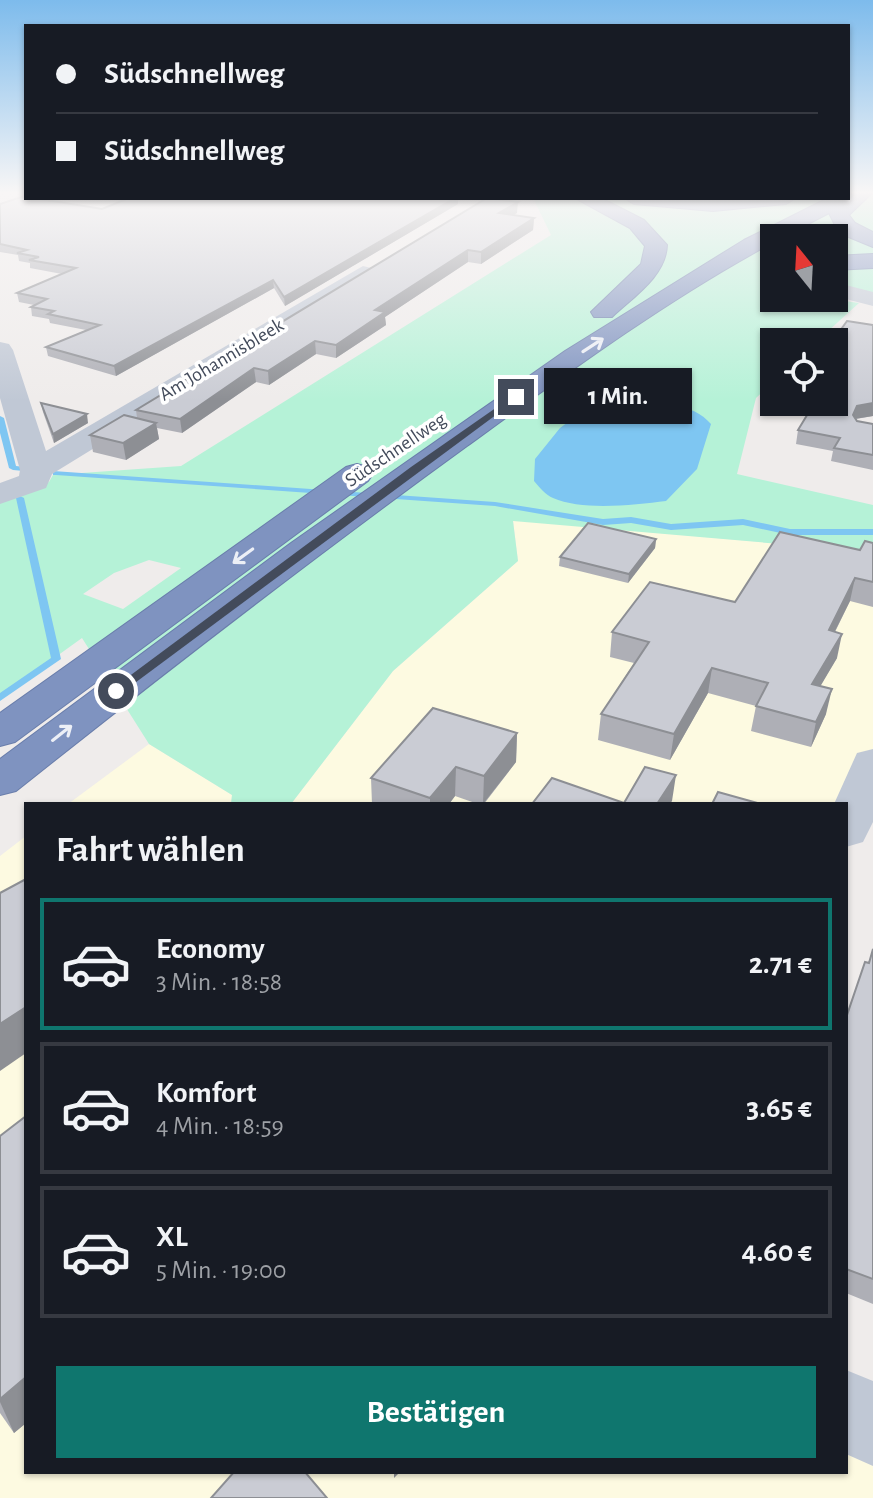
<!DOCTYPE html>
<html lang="de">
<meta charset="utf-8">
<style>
body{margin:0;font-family:"Alegreya Sans",sans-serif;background:#20242c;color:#f1f3f6;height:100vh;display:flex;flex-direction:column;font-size:30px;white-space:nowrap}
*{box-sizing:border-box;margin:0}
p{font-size:26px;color:#9ea1a6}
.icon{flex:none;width:44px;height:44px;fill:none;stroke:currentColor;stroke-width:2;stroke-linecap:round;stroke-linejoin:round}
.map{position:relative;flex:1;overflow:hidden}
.panel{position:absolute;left:24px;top:802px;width:824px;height:672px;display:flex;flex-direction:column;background:#171b24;border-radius:0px;box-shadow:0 2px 6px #0004}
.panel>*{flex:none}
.banner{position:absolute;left:24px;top:24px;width:826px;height:176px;border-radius:0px;box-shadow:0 2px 6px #0004;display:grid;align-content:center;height:176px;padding:0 32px;background:#171b24}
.needle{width:52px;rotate:342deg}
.fabs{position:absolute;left:760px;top:224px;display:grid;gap:16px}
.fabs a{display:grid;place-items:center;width:88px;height:88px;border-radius:0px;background:#171b24;box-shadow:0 2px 6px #0004;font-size:40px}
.end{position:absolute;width:36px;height:36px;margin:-18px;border:10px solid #434b5b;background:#fff;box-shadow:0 0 0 4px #fff}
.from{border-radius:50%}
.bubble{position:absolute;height:56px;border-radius:0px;background:#171b24;box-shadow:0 2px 6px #0004;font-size:26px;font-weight:700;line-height:56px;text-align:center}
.banner b{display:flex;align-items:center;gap:28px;height:76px;font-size:30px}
.banner b+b{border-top:2px solid #363941}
.banner i{width:20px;height:20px;background:#f1f3f6}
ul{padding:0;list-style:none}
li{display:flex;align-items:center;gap:24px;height:132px;margin:0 16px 12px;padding:0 16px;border:4px solid #363941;border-radius:0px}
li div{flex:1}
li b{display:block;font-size:30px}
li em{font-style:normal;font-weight:700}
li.active{border-color:#0f766e}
li>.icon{width:72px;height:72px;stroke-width:1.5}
h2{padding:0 32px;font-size:36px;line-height:96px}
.cta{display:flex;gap:16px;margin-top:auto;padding:16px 32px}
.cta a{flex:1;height:92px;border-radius:0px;background:#0f766e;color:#fff;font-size:32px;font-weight:700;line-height:92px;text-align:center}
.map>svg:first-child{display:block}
.commercial{fill:#fdfae1}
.green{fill:#b5f2d7;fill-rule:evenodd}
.water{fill:#7ec6f2}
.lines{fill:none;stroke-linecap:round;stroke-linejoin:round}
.stream{fill:#7ec6f2;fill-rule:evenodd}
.highway-casing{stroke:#6a7eab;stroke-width:2}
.street{fill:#c0c8d5;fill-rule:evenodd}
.highway{fill:#7f93c0;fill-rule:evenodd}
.wall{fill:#aeafb6}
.shaded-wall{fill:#8d8f94}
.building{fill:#caccd4;stroke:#8d8f94;stroke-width:2}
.oneway{stroke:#eceff6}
.route{fill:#434b5b}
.labels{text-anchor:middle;stroke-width:7;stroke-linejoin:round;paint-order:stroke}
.far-street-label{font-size:20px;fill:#434b5b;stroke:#fff}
</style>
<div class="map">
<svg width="873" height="1498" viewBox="0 0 873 1498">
<rect width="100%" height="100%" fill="#efeceb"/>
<g class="commercial">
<polygon points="513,520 873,552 873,763 846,804 291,804 393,671 518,561"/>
<polygon points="149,744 232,795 231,804 68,804"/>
<polygon points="26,836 26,1472 846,1472 846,1406 873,1429 873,1498 0,1498 0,856"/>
</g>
<path class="green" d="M 848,192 L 873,192 L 873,299 L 834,289 L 834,238 L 774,238 L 774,287 L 763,289 L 774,291 L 774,298 L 823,298 L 859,303 L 816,342 L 774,342 L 774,381 L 756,398 L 737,474 L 873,505 L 873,552 L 513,521 L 518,561 L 393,671 L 291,804 L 231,804 L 232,795 L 149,744 L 82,638 L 0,697 L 0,502 L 49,482 L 53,475 L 181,466 L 551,235 L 533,198 L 848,198 ZM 149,560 L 181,568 L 123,609 L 83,594 L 114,573 Z"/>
<path class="water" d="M 633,403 C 661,404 692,402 711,424 L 697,469 L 666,501 C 634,505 582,511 553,498 C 546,495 539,487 534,481 L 535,459 L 560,428 L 587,408 Z"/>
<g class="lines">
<g class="stream">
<polygon points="0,416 4,418 16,466 24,467 24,471 13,470 9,468 0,433"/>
<polygon points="53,471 495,502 603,519 631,517 671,524 743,519 790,529 873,529 873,535 790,535 743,525 671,530 631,523 603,525 495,506 56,475 53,475"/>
<polygon points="17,496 20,496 24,498 61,659 0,701 0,693 51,658 16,498"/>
</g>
<g class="highway-casing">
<g id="highway">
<path d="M 851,192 L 873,192 L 849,215 L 855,223 L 873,232 L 873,247 L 839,233 L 829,213 L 781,238 L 774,238 L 774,242 C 666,300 566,374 467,446 C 314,557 164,673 16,791 L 0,795 L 0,759 L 291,543 L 565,351 L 744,240 L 828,198 L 848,198 Z"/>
<path d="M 575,198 L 601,198 L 644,220 L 667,245 C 666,276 633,297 612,317 L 594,317 L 591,312 L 641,264 L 645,246 L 630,228 Z"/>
<polygon points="624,198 796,198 786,204 713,211 634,204"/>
<polygon points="873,254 873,268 834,270 834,256"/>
<polygon points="357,464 368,467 373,474 368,481 15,742 0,746 0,713 346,467"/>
</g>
</g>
<g class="street">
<polygon points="363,266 371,268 375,273 371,278 52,474 46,488 0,504 0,483 19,476 20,470 0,398 0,342 9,344 13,350 46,451"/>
<polygon points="834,282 873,292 873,306 834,296"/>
<polygon points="873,749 873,822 863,842 846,847 846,804 834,804 857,753"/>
<polygon points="846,1370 873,1381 873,1466 846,1454"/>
</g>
<use href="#highway" class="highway"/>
</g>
<g class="wall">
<polygon points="0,204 102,209 458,204 285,306 274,288 116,376 48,356 46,347 86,330 50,323 49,319 32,316 31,307 34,305 19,302 17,293 62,274 30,268 30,263 19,261 18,255 0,252"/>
<polygon points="517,213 513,215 534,218 533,230 481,264 468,262 385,317 386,325 336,358 316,354 269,385 256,382 182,433 157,428 159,439 126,460 93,452 90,435 137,418 136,410"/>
<polygon points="815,402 873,416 856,419 857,421 873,424 873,470 831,461 833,451 796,444 798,430"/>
<polygon points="41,403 88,423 54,443 43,412"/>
<polygon points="656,539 655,548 628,583 559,566 560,557"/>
<polygon points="873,543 873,607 850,601 835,632 837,658 820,686 826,714 811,747 751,731 756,706 708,693 670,760 598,740 601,714 634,663 610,657 612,632 735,602 860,550"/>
<polygon points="517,733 516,762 484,804 478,804 455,796 449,804 372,804 371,778"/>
<polygon points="873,948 873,1304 846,1293 846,1018 869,963"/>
<polygon points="26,1116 26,1423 14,1433 0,1413 0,1136"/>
</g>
<g class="shaded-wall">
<polygon points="455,198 458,198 458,204 285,306 284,297"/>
<polygon points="518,202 517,213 499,224 499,213"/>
<polygon points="534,218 533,230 481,264 481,252"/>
<polygon points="468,250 468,262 385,317 386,325 336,358 336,345 375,310"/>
<polygon points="273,280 274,288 116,376 114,366"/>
<polygon points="315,341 316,354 269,385 268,371"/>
<polygon points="254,368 256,382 182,433 180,419"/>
<polygon points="873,403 873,416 854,419 853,415 857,406"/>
<polygon points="87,414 88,423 54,443 53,434"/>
<polygon points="156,423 159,439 126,460 123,443"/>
<polygon points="656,539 655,548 628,583 629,574"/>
<polygon points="855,578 850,601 823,655 829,630"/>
<polygon points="842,634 837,658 807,709 812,684"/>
<polygon points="712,668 708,693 670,760 674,734"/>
<polygon points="832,689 826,714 811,747 816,722"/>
<polygon points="517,733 516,762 483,804 484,776"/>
<polygon points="456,767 455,796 449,804 430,804 430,798"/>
<polygon points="676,775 672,801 670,804 657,804"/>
<polygon points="26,1007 26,1053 0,1071 0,1024"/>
<polygon points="26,1377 26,1423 14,1433 0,1402 0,1399"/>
<polygon points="394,1472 400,1472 394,1478"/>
</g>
<g class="building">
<polygon points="24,196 26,197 26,198 34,198 102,209 129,198 455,198 284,297 273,280 114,366 46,347 100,325 48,314 54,311 31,307 47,299 17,293 76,268 29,260 39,257 17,253 27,250 0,244 0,204"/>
<polygon points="487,198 518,202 499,213 534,218 481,252 468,250 375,310 385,312 336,345 315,341 268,371 254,368 180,419 136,410"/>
<polygon points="847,321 873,325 873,403 857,406 853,415 857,421 873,424 873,455 834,448 840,438 798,430 815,402 834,402 834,342 832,342"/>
<polygon points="41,403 87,414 53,434"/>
<polygon points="124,415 156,423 123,443 90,435"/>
<polygon points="588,523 656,539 629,574 560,557"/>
<polygon points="780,532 860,550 865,541 873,543 873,582 855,578 829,630 842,634 812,684 832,689 816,722 756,706 768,683 712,668 674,734 601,714 649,642 612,632 650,582 735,602"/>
<polygon points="433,708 517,733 484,776 456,767 430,798 371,778"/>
<polygon points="645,767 676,775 657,804 532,804 552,778 624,803"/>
<polygon points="718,792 761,804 712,804"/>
<polygon points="26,879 26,1007 0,1024 0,893"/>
<polygon points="873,949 873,1279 846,1269 846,1018 865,962 869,963"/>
<polygon points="26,1116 26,1377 0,1399 0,1136"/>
<polygon points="234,1472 305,1472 327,1498 211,1498"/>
</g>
<defs><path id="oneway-shaft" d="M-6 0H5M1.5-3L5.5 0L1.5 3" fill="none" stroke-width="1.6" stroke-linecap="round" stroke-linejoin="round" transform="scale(2)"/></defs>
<g class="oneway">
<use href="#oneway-shaft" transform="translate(593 345) rotate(-33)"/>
<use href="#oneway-shaft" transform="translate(243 556) rotate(144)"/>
<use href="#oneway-shaft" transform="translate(62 733) rotate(-38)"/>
</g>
<linearGradient id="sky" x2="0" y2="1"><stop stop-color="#7dbbec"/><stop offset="0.48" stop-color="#f8f6f6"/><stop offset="1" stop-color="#f8f6f6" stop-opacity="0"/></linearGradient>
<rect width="873" height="401" fill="url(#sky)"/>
<polygon class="route" points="513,396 520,397 120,694 112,694 112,689 411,467"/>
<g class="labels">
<g class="far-street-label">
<text transform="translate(221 359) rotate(-31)" y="7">Am Johannisbleek</text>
<text transform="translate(395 449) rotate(-34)" y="7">Südschnellweg</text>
</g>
</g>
</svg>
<div class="fabs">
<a><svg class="needle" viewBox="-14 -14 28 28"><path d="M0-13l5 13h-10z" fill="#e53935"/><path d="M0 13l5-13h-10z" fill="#9ea1a6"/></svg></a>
<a><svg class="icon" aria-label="locate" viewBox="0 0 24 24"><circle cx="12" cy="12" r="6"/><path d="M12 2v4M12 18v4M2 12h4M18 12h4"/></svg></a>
</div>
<i class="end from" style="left:116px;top:691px"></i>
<i class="end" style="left:516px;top:397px"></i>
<div class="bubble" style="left:544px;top:368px;width:148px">1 Min.</div>
<div class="banner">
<b><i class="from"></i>Südschnellweg</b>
<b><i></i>Südschnellweg</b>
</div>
<section class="panel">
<h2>Fahrt wählen</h2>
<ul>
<li class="active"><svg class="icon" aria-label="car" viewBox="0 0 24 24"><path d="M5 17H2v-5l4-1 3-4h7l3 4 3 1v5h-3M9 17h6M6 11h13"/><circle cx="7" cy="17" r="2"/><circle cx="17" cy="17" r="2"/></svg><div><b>Economy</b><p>3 Min. · 18:58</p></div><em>2.71 €</em></li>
<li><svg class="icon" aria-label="car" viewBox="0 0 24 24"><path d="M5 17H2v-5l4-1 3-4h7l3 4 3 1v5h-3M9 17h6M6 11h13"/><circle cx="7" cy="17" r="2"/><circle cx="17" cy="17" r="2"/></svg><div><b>Komfort</b><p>4 Min. · 18:59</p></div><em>3.65 €</em></li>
<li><svg class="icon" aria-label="car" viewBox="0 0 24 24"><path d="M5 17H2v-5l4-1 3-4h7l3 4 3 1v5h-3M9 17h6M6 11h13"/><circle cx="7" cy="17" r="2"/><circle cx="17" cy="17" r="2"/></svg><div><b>XL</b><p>5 Min. · 19:00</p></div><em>4.60 €</em></li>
</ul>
<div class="cta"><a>Bestätigen</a></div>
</section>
</div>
